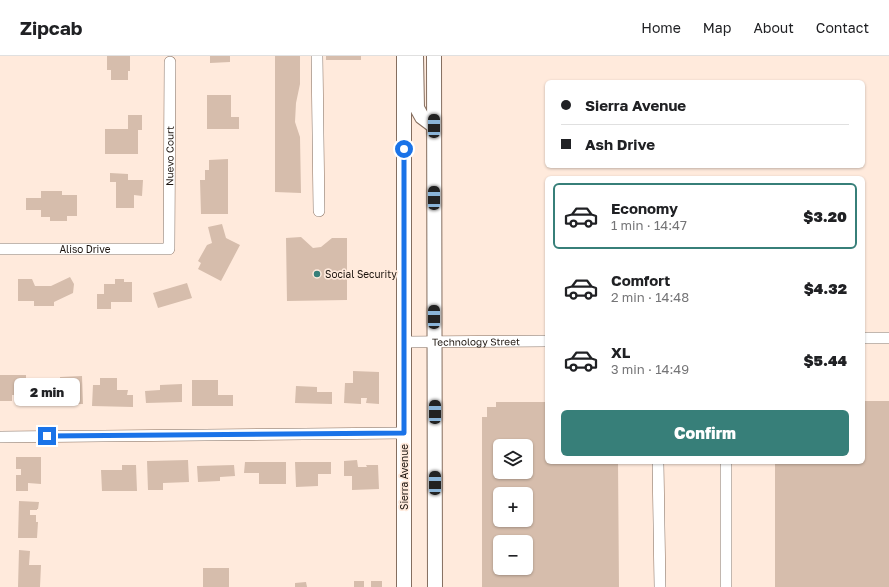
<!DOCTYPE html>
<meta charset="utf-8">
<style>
body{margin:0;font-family:"Golos Text",sans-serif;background:#f6f6f6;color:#202124;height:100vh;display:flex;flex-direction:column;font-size:15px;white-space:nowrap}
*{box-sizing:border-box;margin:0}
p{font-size:13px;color:#757577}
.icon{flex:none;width:22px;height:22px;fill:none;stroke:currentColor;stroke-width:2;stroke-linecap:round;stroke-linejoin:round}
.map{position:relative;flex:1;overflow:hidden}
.side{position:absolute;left:545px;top:120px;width:320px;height:288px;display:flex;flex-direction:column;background:#fff;border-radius:6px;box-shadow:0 1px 3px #0004}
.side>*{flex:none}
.hud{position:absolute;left:545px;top:24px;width:320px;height:88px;border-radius:6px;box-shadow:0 1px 3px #0004;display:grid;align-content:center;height:88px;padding:0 16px;background:#fff}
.buttons{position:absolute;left:493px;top:383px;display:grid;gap:8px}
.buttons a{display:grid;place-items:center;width:40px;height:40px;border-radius:6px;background:#fff;box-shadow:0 1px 3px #0004;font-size:20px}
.end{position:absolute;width:18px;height:18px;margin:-9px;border:5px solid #1a73e8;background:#fff;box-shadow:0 0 0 2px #fff}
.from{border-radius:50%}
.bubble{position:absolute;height:28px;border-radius:6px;background:#fff;box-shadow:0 1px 3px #0004;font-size:13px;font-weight:800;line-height:28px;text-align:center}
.car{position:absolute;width:12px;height:24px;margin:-12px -6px;border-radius:5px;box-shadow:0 0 3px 1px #0007;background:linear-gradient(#222 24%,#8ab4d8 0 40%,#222 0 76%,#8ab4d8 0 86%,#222 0)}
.hud b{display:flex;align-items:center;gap:14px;height:38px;font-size:15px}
.hud b+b{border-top:1px solid #e0e0e0}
.hud i{width:10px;height:10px;background:#202124}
ul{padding:7px 0 0;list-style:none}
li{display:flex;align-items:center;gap:12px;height:66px;margin:0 8px 6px;padding:0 8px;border:2px solid transparent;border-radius:6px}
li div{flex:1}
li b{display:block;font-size:15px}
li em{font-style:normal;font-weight:800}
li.current{border-color:#377f79}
li>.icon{width:36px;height:36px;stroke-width:1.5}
.button{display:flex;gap:8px;margin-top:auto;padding:8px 16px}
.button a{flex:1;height:46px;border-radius:6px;background:#377f79;color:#fff;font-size:16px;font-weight:800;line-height:46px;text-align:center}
header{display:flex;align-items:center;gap:24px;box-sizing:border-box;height:56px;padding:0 20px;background:#fff;border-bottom:1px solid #e0e0e0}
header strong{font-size:19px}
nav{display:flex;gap:22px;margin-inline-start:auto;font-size:14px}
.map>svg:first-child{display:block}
.building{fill:#d6bdac;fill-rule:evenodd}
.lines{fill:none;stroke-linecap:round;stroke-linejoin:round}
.minor-casing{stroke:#856e5f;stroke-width:12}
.major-casing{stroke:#856e5f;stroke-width:16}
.minor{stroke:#fff;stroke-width:11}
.major{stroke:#fff;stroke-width:14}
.route{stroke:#1a73e8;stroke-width:5}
.poi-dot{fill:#377f79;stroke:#ffeadc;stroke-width:1.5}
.labels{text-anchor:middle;stroke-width:3.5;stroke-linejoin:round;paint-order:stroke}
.street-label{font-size:10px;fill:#1c140e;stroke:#ffeadc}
.poi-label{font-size:10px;fill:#1c140e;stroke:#ffeadc;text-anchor:start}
</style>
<header>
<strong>Zipcab</strong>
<nav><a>Home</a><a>Map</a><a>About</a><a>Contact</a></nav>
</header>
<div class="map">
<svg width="889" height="531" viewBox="0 0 889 531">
<rect width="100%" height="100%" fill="#ffeadc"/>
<g class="building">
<polygon points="107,0 130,0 130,15 128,15 128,24 111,24 111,14 107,14"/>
<polygon points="210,0 230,0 230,6 210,7"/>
<polygon points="275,0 300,0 300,28 296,47 295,66 300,81 301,137 275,136"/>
<rect x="326" y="0" width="35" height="4"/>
<polygon points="207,39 231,39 231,61 239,61 239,73 207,73"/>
<polygon points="128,59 142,59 142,74 138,74 138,98 105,98 105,73 128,73"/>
<polygon points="228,103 228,158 201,158 200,124 205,124 205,114 209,114 209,104"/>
<polygon points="110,117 128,118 128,124 143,124 142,140 134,139 134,152 116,152 116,126 110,126"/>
<polygon points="41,135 62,135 62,139 77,139 77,160 67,160 67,165 50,165 50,161 41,161 41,154 26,154 26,142 41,142"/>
<polygon points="222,168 226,182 240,189 221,225 198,213 201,207 198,205 207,189 212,187 208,171"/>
<polygon points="301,181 313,192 321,191 332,182 347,182 347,244 287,245 286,182"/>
<polygon points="70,221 74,228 73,237 54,246 54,250 34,250 34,245 18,245 18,223 32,223 35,230 51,230"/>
<polygon points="115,223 124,223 124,226 132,226 132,246 111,246 111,253 97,253 97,238 104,238 104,228 115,228"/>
<polygon points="187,227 192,242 158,252 153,237"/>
<polygon points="353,315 379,316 379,348 366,347 367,342 361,342 361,348 344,347 345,327 353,327"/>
<polygon points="0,319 26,319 26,333 34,333 34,345 18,345 18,339 12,339 12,345 0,345"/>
<polygon points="82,320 83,348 46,348 46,335 61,334 60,321"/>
<polygon points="100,322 117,322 117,334 128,334 127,339 133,339 133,351 92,350 93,329 100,329"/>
<polygon points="192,324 218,324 218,339 233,339 233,350 192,350"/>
<polygon points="182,328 182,346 146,347 145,335 160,334 160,329"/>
<polygon points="296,330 317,331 317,336 332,336 332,348 295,347"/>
<polygon points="863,345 889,345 889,531 775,531 775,406 863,406"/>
<path d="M 496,346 L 547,346 L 547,406 L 618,406 L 619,531 L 482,531 L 482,361 L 487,361 L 487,351 L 496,351 ZM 500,390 L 526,390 L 526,416 L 500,416 ZM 500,438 L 526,438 L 526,464 L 500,464 ZM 500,486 L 526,486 L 526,512 L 500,512 Z"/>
<polygon points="16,401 41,401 41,428 28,427 28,435 16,435 16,419 21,419 21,413 16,413"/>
<polygon points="188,404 189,426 163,427 163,434 148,434 147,405"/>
<polygon points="357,404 358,411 367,411 366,409 378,409 379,433 352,434 352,420 344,420 344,405"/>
<polygon points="245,406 286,406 286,428 259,428 259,417 244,417"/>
<polygon points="295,406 331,406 331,418 318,418 318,430 296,431"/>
<polygon points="122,409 136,409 137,435 102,435 101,414 122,414"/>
<polygon points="234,409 235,420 220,421 220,425 198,426 197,410"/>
<polygon points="19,445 39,446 38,453 37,453 37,454 30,454 30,459 36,459 36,466 38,466 37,482 18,482"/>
<polygon points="19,494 30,495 29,509 41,509 40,531 18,531"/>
<rect x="203" y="512" width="26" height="19"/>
<rect x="354" y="525" width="10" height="6"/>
<rect x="371" y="525" width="11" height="6"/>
<polygon points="306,526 307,531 295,531 295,527"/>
</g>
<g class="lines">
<g class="minor-casing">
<g id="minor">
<polyline points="317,0 319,155"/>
<path id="s1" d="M 0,193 L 169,193 L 170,6"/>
<polyline points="863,282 889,282"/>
<path id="s2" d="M 404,286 L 547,285"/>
<polyline points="0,381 404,377"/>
<polyline points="658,406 660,531"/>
<polyline points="726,406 726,531"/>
</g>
</g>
<g class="major-casing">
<g id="major">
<polyline points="404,0 404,531"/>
<polyline points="416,0 417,52 422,61 434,70"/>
<polyline points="434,0 435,531"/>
</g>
</g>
<use href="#minor" class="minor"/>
<use href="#major" class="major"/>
</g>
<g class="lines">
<polyline class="route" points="47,380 404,377 404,93"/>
</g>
<circle class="poi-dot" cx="317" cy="218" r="4"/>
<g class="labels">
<g class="street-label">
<text dy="4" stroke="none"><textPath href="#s1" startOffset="262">Nuevo Court</textPath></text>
<text dy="4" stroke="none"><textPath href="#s1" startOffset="85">Aliso Drive</textPath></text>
<text dy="4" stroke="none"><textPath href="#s2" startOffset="72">Technology Street</textPath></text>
<text transform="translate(404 421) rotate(-90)" y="4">Sierra Avenue</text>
</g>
<g class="poi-label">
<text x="325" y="222">Social Security</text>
</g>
</g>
</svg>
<div class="buttons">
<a><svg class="icon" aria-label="layers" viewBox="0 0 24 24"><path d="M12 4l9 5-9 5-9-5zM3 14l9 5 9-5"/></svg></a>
<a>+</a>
<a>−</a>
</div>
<i class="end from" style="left:404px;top:93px"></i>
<i class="end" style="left:47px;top:380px"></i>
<div class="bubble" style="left:14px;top:322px;width:66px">2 min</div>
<i class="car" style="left:434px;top:70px;rotate:0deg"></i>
<i class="car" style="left:434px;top:142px;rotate:0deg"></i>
<i class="car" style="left:434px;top:261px;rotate:0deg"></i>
<i class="car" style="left:435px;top:356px;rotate:0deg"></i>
<i class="car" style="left:435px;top:427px;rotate:0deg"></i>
<div class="hud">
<b><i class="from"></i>Sierra Avenue</b>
<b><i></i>Ash Drive</b>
</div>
<section class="side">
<ul>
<li class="current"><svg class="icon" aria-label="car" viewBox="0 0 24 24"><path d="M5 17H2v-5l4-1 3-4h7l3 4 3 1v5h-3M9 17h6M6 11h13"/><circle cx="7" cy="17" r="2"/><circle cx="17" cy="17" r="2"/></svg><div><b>Economy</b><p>1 min · 14:47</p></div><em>$3.20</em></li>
<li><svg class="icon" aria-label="car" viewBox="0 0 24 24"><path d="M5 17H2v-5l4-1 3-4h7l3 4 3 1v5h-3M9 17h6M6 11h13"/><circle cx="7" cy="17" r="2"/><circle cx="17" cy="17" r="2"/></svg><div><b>Comfort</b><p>2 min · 14:48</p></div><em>$4.32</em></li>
<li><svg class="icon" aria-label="car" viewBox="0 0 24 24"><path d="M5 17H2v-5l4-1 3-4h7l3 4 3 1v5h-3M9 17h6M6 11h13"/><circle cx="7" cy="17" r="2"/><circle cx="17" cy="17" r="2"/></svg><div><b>XL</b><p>3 min · 14:49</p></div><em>$5.44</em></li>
</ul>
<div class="button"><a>Confirm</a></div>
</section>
</div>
